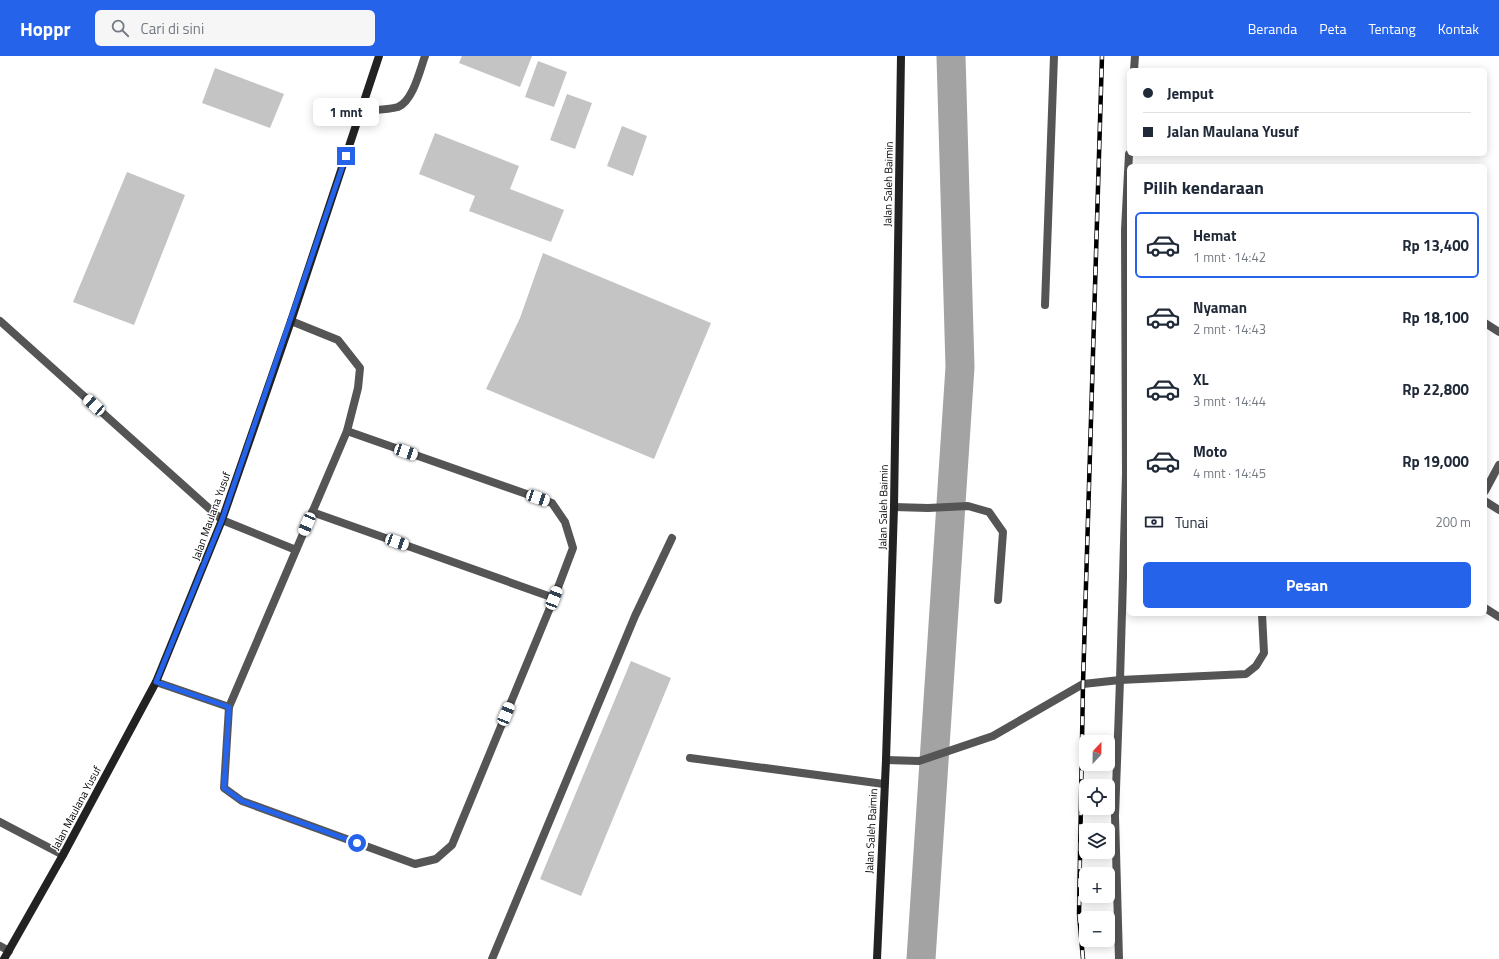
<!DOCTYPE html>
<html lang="id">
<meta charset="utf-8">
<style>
body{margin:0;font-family:"Titillium Web",sans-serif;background:#f6f6f7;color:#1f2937;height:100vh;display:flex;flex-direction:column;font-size:15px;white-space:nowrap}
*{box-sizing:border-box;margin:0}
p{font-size:13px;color:#747a83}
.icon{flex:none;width:22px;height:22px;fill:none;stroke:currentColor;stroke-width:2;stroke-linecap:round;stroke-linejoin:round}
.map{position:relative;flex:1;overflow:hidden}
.side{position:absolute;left:1127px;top:108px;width:360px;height:452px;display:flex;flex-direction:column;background:#fff;border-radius:6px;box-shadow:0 2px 10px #0003}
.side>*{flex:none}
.hud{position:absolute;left:1127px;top:12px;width:360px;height:88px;border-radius:6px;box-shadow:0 2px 10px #0003;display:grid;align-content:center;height:88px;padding:0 16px;background:#fff}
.needle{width:26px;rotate:22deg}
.buttons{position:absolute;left:1079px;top:679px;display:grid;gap:8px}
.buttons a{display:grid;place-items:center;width:36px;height:36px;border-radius:6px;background:#fff;box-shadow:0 2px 10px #0003;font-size:20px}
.end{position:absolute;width:18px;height:18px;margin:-9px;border:5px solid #2563eb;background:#fff;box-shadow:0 0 0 2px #fff}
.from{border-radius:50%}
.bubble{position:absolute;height:28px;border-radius:6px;background:#fff;box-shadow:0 2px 10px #0003;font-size:13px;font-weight:700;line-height:28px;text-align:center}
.car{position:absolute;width:12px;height:24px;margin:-12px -6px;border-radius:5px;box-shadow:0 0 3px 1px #0007;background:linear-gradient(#fff 24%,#345 0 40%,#fff 0 76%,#345 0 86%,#fff 0)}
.hud b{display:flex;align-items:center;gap:14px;height:38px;font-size:15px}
.hud b+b{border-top:1px solid #e0e1e3}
.hud i{width:10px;height:10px;background:#1f2937}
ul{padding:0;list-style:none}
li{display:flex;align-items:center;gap:12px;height:66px;margin:0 8px 6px;padding:0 8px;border:2px solid transparent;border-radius:6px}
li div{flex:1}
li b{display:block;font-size:15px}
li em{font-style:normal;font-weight:700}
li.on{border-color:#2563eb}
li>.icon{width:36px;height:36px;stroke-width:1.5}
h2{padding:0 16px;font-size:18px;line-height:48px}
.pay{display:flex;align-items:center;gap:10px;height:44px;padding:0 16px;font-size:15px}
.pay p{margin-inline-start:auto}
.button{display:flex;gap:8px;margin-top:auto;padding:8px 16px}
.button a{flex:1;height:46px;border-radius:6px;background:#2563eb;color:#fff;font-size:16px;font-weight:700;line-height:46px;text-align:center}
header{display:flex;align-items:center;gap:24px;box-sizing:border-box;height:56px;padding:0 20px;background:#2563eb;color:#fff}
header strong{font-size:19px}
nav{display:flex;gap:22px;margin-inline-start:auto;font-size:14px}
.search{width:280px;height:36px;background:#f6f6f7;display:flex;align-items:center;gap:10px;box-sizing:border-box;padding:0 14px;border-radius:6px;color:#747a83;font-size:15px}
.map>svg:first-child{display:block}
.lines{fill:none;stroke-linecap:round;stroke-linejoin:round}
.canal{stroke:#a3a3a3;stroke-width:29}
.building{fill:#c4c4c4}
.lane{stroke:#555;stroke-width:8}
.street{stroke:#555;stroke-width:8}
.secondary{stroke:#222;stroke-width:8}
.rail-casing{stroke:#000;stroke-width:4.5}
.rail{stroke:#fff;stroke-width:3;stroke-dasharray:9;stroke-linecap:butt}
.route{stroke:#2563eb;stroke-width:5}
.labels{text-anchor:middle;stroke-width:3;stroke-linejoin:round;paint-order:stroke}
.street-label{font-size:11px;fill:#000;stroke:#fff}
</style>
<header>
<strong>Hoppr</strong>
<div class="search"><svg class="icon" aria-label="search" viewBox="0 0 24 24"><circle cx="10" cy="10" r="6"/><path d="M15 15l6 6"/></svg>Cari di sini</div>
<nav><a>Beranda</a><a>Peta</a><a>Tentang</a><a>Kontak</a></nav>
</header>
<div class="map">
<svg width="1499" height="903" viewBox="0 0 1499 903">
<rect width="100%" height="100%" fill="#fff"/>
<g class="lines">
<polyline class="canal" points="921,903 960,311 951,0"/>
</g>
<g class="building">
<polygon points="462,0 532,0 520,31 459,7"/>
<polygon points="538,5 567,16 554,51 525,41"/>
<polygon points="215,12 284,38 270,72 202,47"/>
<polygon points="567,38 592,47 575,93 550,84"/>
<polygon points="622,70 647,80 633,120 607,110"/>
<polygon points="435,77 519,110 510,133 564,154 551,186 469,155 475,140 419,118"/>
<polygon points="127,116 185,139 134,269 73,246"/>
<polygon points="543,197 711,267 654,403 486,333 520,262"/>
<polygon points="631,605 671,622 581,840 540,823"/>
</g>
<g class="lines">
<g class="lane">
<path d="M 361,55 C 372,54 388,54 398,51 C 413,45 420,14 425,0"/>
<polyline points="1045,249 1054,0"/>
<polyline points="894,451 928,452 968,450 989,456 1003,476 998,544"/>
<polyline points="312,456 554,542"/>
<polyline points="222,464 296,494"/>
<polyline points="156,626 229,651 347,375 358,332 360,312 338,284 291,265"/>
<polyline points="229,651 224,732 242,745 415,808 436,803 452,789 554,542 573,492 565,466 552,447 347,375"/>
<polyline points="0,890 9,895"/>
</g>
<g class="street">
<polyline points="1134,14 1135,0"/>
<polyline points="0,265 222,464"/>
<polyline points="1485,267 1499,276"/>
<polyline points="1485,435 1499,409"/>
<polyline points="1485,445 1499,454"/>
<polyline points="1485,552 1499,561"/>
<polyline points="690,702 884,728"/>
<polyline points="886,704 919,705 993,680 1083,628 1120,624 1246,618 1256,610 1264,597 1262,558"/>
<polyline points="0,766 63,799"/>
<polyline points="492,903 635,560 672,482"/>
<polyline points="1119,903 1115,760 1120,624 1126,418 1125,174 1129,98"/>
</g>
<g class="secondary">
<polyline points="4,903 63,799 156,626 222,464 291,265 379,0"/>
<polyline points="877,903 886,704 894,451 901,0"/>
</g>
<g class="rail-casing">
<polyline id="rail" points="1083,903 1079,858 1083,628 1102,0"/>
</g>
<use href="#rail" class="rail"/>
</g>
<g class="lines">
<polyline class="route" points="346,100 222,464 156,626 229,651 224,732 242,745 357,787"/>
</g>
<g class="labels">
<g class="street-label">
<text transform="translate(888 128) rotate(-89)" y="4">Jalan Saleh Baimin</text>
<text transform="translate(883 451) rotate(-89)" y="4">Jalan Saleh Baimin</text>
<text transform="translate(211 460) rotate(-70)" y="4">Jalan Maulana Yusuf</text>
<text transform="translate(76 752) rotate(-62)" y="4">Jalan Maulana Yusuf</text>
<text transform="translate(871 775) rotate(-87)" y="4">Jalan Saleh Baimin</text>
</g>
</g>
</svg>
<div class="buttons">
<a><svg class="needle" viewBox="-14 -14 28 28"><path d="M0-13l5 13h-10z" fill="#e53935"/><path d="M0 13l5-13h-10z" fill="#747a83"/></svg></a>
<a><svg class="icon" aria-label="locate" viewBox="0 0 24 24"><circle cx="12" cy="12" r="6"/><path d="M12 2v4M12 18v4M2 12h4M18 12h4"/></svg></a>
<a><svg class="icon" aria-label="layers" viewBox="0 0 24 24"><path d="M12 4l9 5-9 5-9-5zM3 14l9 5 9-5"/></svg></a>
<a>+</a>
<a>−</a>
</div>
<i class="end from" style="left:357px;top:787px"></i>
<i class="end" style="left:346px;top:100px"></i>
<div class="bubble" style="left:313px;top:42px;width:66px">1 mnt</div>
<i class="car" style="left:94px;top:349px;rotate:312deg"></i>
<i class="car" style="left:406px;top:396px;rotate:109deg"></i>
<i class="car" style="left:538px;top:442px;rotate:109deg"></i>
<i class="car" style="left:307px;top:468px;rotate:203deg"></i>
<i class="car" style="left:397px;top:486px;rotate:110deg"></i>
<i class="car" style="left:554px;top:542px;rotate:21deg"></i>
<i class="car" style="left:506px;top:658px;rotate:22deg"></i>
<div class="hud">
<b><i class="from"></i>Jemput</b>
<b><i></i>Jalan Maulana Yusuf</b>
</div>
<section class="side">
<h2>Pilih kendaraan</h2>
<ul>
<li class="on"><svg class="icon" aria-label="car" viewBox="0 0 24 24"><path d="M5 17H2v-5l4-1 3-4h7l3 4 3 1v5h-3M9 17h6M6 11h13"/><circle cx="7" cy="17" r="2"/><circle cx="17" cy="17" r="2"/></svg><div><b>Hemat</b><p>1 mnt · 14:42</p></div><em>Rp 13,400</em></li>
<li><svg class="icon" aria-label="car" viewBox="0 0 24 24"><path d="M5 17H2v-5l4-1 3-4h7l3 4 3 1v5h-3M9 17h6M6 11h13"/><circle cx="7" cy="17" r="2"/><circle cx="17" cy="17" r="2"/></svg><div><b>Nyaman</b><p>2 mnt · 14:43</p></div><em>Rp 18,100</em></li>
<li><svg class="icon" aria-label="car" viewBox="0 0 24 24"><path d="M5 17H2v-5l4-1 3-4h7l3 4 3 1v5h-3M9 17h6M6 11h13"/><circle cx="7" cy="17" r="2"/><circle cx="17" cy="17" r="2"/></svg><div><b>XL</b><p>3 mnt · 14:44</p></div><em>Rp 22,800</em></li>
<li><svg class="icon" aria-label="car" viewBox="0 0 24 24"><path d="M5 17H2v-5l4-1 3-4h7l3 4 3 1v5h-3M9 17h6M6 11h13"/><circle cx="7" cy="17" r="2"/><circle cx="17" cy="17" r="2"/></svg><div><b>Moto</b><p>4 mnt · 14:45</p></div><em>Rp 19,000</em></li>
</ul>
<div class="pay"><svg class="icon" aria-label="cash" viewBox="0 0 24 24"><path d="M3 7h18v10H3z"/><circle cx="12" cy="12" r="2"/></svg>Tunai<p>200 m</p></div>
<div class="button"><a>Pesan</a></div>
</section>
</div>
